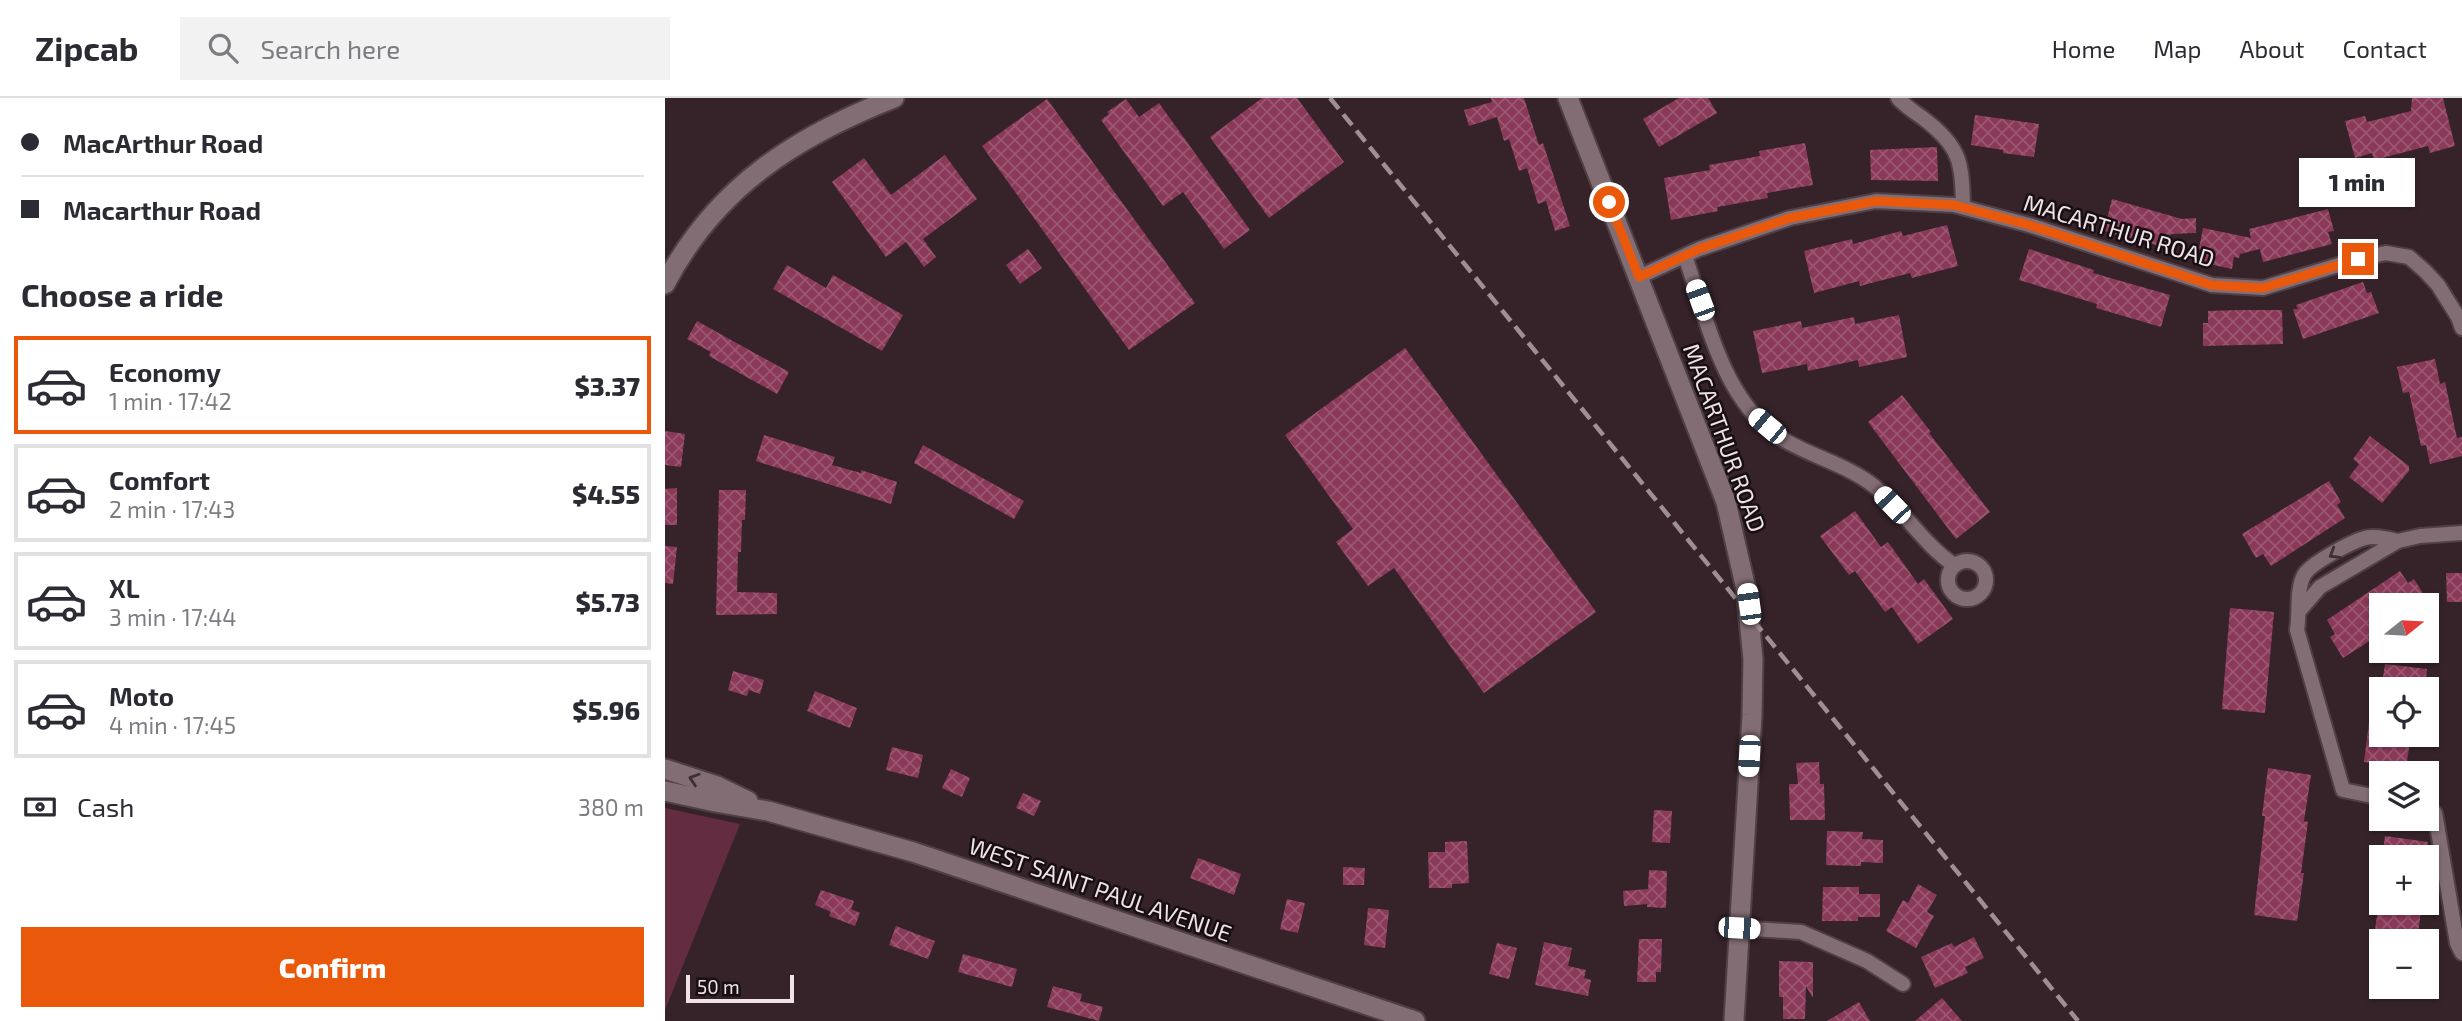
<!DOCTYPE html>
<meta charset="utf-8">
<style>
body{margin:0;font-family:"Exo 2",sans-serif;background:#f2f2f3;color:#2b2b33;height:100vh;display:flex;flex-direction:column;font-size:26px;white-space:nowrap}
*{box-sizing:border-box;margin:0}
p{font-size:23px;color:#7c7c81}
.icon{flex:none;width:38px;height:38px;fill:none;stroke:currentColor;stroke-width:2;stroke-linecap:round;stroke-linejoin:round}
.map{position:relative;flex:1;overflow:hidden}
.sheet{display:flex;flex-direction:column;background:#fff;width:665px}
.sheet>*{flex:none}
.top-card{display:grid;align-content:center;height:154px;padding:0 21px;background:#fff}
.needle{width:46px;rotate:72deg}
.buttons{position:absolute;left:1704px;top:495px;display:grid;gap:14px}
.buttons a{display:grid;place-items:center;width:70px;height:70px;border-radius:0px;background:#fff;box-shadow:0 2px 5px #0004;font-size:35px}
.scale{position:absolute;left:21px;bottom:18px;width:108px;box-sizing:border-box;padding-left:7px;border:4px solid #f0e3e7;border-top:0;font-size:19px;line-height:24px;white-space:nowrap;color:#f0e3e7;-webkit-text-stroke:5px #170f12;paint-order:stroke}
.end{position:absolute;width:32px;height:32px;margin:-16px;border:9px solid #ea580c;background:#fff;box-shadow:0 0 0 4px #fff}
.from{border-radius:50%}
.bubble{position:absolute;height:49px;border-radius:0px;background:#fff;box-shadow:0 2px 5px #0004;font-size:23px;font-weight:800;line-height:49px;text-align:center}
.car{position:absolute;width:21px;height:42px;margin:-21px -10px;border-radius:9px;box-shadow:0 0 5px 2px #0007;background:linear-gradient(#fff 24%,#345 0 40%,#fff 0 76%,#345 0 86%,#fff 0)}
.top-card b{display:flex;align-items:center;gap:24px;height:66px;font-size:26px}
.top-card b+b{border-top:2px solid #e1e1e2}
.top-card i{width:18px;height:18px;background:#2b2b33}
ul{padding:0;list-style:none}
li{display:flex;align-items:center;gap:21px;height:98px;margin:0 14px 10px;padding:0 7px;border:4px solid #e1e1e2;border-radius:0px}
li div{flex:1}
li b{display:block;font-size:26px}
li em{font-style:normal;font-weight:800}
li.current{border-color:#ea580c}
li>.icon{width:63px;height:63px;stroke-width:1.5}
h2{padding:0 21px;font-size:32px;line-height:84px}
.pay{display:flex;align-items:center;gap:18px;height:77px;padding:0 21px;font-size:26px}
.pay p{margin-inline-start:auto}
.action{display:flex;gap:14px;margin-top:auto;padding:14px 21px}
.action a{flex:1;height:80px;border-radius:0px;background:#ea580c;color:#fff;font-size:28px;font-weight:800;line-height:80px;text-align:center}
header{display:flex;align-items:center;gap:42px;box-sizing:border-box;height:98px;padding:0 35px;background:#fff;border-bottom:2px solid #e1e1e2}
header strong{font-size:33px}
nav{display:flex;gap:38px;margin-inline-start:auto;font-size:24px}
.search{width:490px;height:63px;background:#f2f2f3;display:flex;align-items:center;gap:18px;box-sizing:border-box;padding:0 24px;border-radius:0px;color:#7c7c81;font-size:26px}
main{display:flex;flex:1;min-height:0}
.map>svg:first-child{display:block}
.park{fill:#642c41}
.building{fill:url(#building-cross-hatch)}
.lines{fill:none;stroke-linecap:round;stroke-linejoin:round}
.street-casing{stroke:#4f4045;stroke-width:18}
.secondary-casing{stroke:#4f4045;stroke-width:23}
.street{stroke:#836d74;stroke-width:14}
.secondary{stroke:#836d74;stroke-width:19}
.rail{stroke:#9e8f94;stroke-width:4.5;stroke-dasharray:14 7;stroke-linecap:butt}
.oneway{stroke:#3d3034}
.route{stroke:#ea580c;stroke-width:9}
.labels{text-anchor:middle;stroke-width:5;stroke-linejoin:round;paint-order:stroke}
.street-label{font-size:23px;fill:#f0e3e7;stroke:#170f12}
</style>
<header>
<strong>Zipcab</strong>
<div class="search"><svg class="icon" aria-label="search" viewBox="0 0 24 24"><circle cx="10" cy="10" r="6"/><path d="M15 15l6 6"/></svg>Search here</div>
<nav><a>Home</a><a>Map</a><a>About</a><a>Contact</a></nav>
</header>
<main>
<section class="sheet">
<div class="top-card">
<b><i class="from"></i>MacArthur Road</b>
<b><i></i>Macarthur Road</b>
</div>
<h2>Choose a ride</h2>
<ul>
<li class="current"><svg class="icon" aria-label="car" viewBox="0 0 24 24"><path d="M5 17H2v-5l4-1 3-4h7l3 4 3 1v5h-3M9 17h6M6 11h13"/><circle cx="7" cy="17" r="2"/><circle cx="17" cy="17" r="2"/></svg><div><b>Economy</b><p>1 min · 17:42</p></div><em>$3.37</em></li>
<li><svg class="icon" aria-label="car" viewBox="0 0 24 24"><path d="M5 17H2v-5l4-1 3-4h7l3 4 3 1v5h-3M9 17h6M6 11h13"/><circle cx="7" cy="17" r="2"/><circle cx="17" cy="17" r="2"/></svg><div><b>Comfort</b><p>2 min · 17:43</p></div><em>$4.55</em></li>
<li><svg class="icon" aria-label="car" viewBox="0 0 24 24"><path d="M5 17H2v-5l4-1 3-4h7l3 4 3 1v5h-3M9 17h6M6 11h13"/><circle cx="7" cy="17" r="2"/><circle cx="17" cy="17" r="2"/></svg><div><b>XL</b><p>3 min · 17:44</p></div><em>$5.73</em></li>
<li><svg class="icon" aria-label="car" viewBox="0 0 24 24"><path d="M5 17H2v-5l4-1 3-4h7l3 4 3 1v5h-3M9 17h6M6 11h13"/><circle cx="7" cy="17" r="2"/><circle cx="17" cy="17" r="2"/></svg><div><b>Moto</b><p>4 min · 17:45</p></div><em>$5.96</em></li>
</ul>
<div class="pay"><svg class="icon" aria-label="cash" viewBox="0 0 24 24"><path d="M3 7h18v10H3z"/><circle cx="12" cy="12" r="2"/></svg>Cash<p>380 m</p></div>
<div class="action"><a>Confirm</a></div>
</section>
<div class="map">
<svg width="1797" height="923" viewBox="0 0 1797 923">
<defs>
<pattern id="building-cross-hatch" width="8" height="8" patternUnits="userSpaceOnUse" patternTransform="scale(1.75)"><rect width="8" height="8" fill="#8a3959"/><path d="M0 0l8 8M0 8l8-8" fill="none" stroke="#9b5671"/></pattern>
</defs>
<rect width="100%" height="100%" fill="#352329"/>
<polygon class="park" points="0,710 75,726 0,912"/>
<g class="building">
<polygon points="597,0 632,0 679,64 604,120 545,39"/>
<polygon points="826,0 859,0 874,47 878,45 905,128 890,133 881,103 873,106 862,70 854,73 844,41 839,43 832,19 804,28 799,12 827,4"/>
<polygon points="1014,0 1043,0 1052,15 994,49 978,21"/>
<polygon points="1747,0 1778,0 1790,48 1765,55 1763,48 1709,62 1707,55 1690,60 1680,23 1700,18 1702,24 1746,13"/>
<polygon points="382,1 530,205 464,252 317,48"/>
<polygon points="461,1 474,19 494,5 585,132 559,151 518,94 498,108 436,22 444,16 442,14"/>
<polygon points="1310,17 1374,26 1369,59 1338,55 1338,52 1306,47"/>
<polygon points="1140,45 1148,87 1102,95 1103,100 1052,109 1053,113 1006,122 999,80 1045,72 1044,67 1095,58 1094,53"/>
<polygon points="1272,49 1273,83 1206,82 1205,52"/>
<polygon points="280,57 312,101 258,141 271,159 259,169 241,144 221,159 167,84 199,60 226,97"/>
<polygon points="1447,101 1517,121 1531,120 1531,135 1506,136 1502,150 1439,133"/>
<polygon points="1663,111 1669,133 1663,134 1667,146 1598,164 1595,151 1575,156 1574,160 1569,159 1567,171 1535,164 1538,152 1534,151 1538,130 1586,140 1584,131"/>
<polygon points="1282,127 1293,168 1247,180 1245,175 1195,188 1194,183 1149,195 1139,153 1187,141 1188,146 1236,133 1238,138"/>
<polygon points="363,151 377,170 355,186 341,167"/>
<polygon points="1364,151 1429,172 1428,175 1505,197 1496,229 1431,210 1432,206 1354,182"/>
<polygon points="122,167 161,190 168,177 238,217 217,253 108,191"/>
<polygon points="1698,184 1702,195 1706,194 1714,215 1638,241 1628,211 1633,211 1631,207"/>
<polygon points="1575,212 1617,212 1618,246 1538,248 1538,225 1543,225 1543,213"/>
<polygon points="1234,217 1242,259 1194,269 1193,262 1143,273 1142,266 1097,275 1088,233 1136,223 1137,230 1189,219 1190,226"/>
<polygon points="32,223 124,274 112,296 44,258 46,254 22,241"/>
<polygon points="740,250 931,514 819,595 729,470 703,488 671,444 688,431 620,337"/>
<polygon points="1770,261 1775,286 1780,284 1792,340 1797,339 1797,358 1765,366 1761,347 1756,348 1744,294 1738,295 1732,269"/>
<polygon points="1237,297 1266,334 1264,335 1325,414 1291,441 1203,324"/>
<polygon points="0,333 20,336 16,369 0,367"/>
<polygon points="99,337 170,359 167,367 196,375 196,372 232,384 226,406 91,363"/>
<polygon points="1705,338 1744,368 1744,373 1717,405 1684,379 1694,366 1688,361"/>
<polygon points="258,347 359,403 349,421 249,365"/>
<polygon points="1664,383 1676,404 1672,407 1680,420 1606,468 1598,456 1591,460 1577,436"/>
<polygon points="12,390 12,427 0,427 0,391"/>
<polygon points="54,392 81,392 80,422 77,422 76,454 73,454 72,494 112,495 112,516 51,517"/>
<polygon points="1190,413 1216,449 1223,444 1253,486 1259,481 1288,521 1253,546 1227,509 1220,514 1190,473 1184,477 1155,438"/>
<polygon points="0,448 12,449 8,486 0,485"/>
<polygon points="1735,473 1743,485 1749,481 1766,508 1717,508 1717,535 1678,560 1665,539 1670,536 1662,522"/>
<polygon points="1781,475 1797,475 1797,504 1782,504"/>
<polygon points="1565,510 1609,514 1600,615 1557,611"/>
<polygon points="1720,566 1762,571 1760,592 1716,592"/>
<polygon points="68,573 99,582 95,596 84,592 82,598 63,592"/>
<polygon points="150,593 192,610 185,630 142,613"/>
<polygon points="1705,616 1717,617 1717,637 1746,637 1741,670 1699,664"/>
<polygon points="227,649 258,657 253,680 221,672"/>
<polygon points="1154,664 1155,686 1159,686 1160,722 1125,722 1124,686 1133,686 1131,665"/>
<polygon points="1603,670 1646,677 1639,723 1643,724 1636,775 1639,775 1632,823 1589,817 1600,718 1597,718"/>
<polygon points="286,671 305,680 297,699 277,690"/>
<polygon points="358,695 376,703 369,718 351,710"/>
<polygon points="989,712 1007,713 1005,745 987,744"/>
<polygon points="1162,733 1198,734 1197,741 1218,742 1218,765 1196,764 1196,768 1161,767"/>
<polygon points="1720,738 1763,744 1761,760 1717,760"/>
<polygon points="802,743 804,785 787,786 787,790 764,790 763,754 780,754 780,744"/>
<polygon points="533,760 576,776 569,797 525,780"/>
<polygon points="678,769 700,770 699,787 678,787"/>
<polygon points="984,772 1002,773 1001,810 982,809 982,806 959,808 958,793 983,791"/>
<polygon points="1253,786 1272,797 1262,814 1269,818 1251,850 1221,833 1238,802 1243,805"/>
<polygon points="1158,789 1194,789 1194,796 1215,796 1215,819 1193,819 1193,823 1157,823"/>
<polygon points="156,792 189,803 186,811 195,815 190,828 164,818 166,814 150,807"/>
<polygon points="622,801 640,805 633,835 615,831"/>
<polygon points="1714,805 1757,805 1752,844 1709,838"/>
<polygon points="703,810 724,812 720,850 699,847"/>
<polygon points="231,828 270,843 263,861 224,847"/>
<polygon points="1309,839 1319,860 1300,869 1303,875 1270,890 1256,859 1287,845 1289,849"/>
<polygon points="974,841 997,841 996,874 991,874 991,884 972,884"/>
<polygon points="879,844 907,850 903,868 921,872 919,880 926,882 923,898 870,887"/>
<polygon points="832,845 852,850 844,881 824,876"/>
<polygon points="298,856 352,871 347,889 293,874"/>
<polygon points="1114,863 1148,864 1148,900 1141,888 1140,921 1118,921 1118,899 1114,899"/>
<polygon points="388,888 417,896 415,903 438,909 434,923 382,909"/>
<polygon points="1277,900 1297,923 1250,923"/>
<polygon points="1194,904 1205,923 1162,923"/>
</g>
<g class="lines">
<g class="street-casing">
<g id="street">
<path d="M 1233,0 C 1241,9 1250,14 1259,21 C 1296,49 1297,65 1298,109"/>
<path d="M 1020,158 C 1041,218 1057,301 1114,339 C 1144,358 1181,366 1209,388 C 1238,411 1258,446 1289,467"/>
<polyline points="974,179 1034,151 1125,120 1211,103 1289,107 1364,127 1547,187 1598,190 1693,161 1721,155 1744,159 1760,173 1773,187 1793,219 1797,230"/>
<circle cx="1302" cy="482" r="19"/>
<polyline points="1635,512 1655,489 1733,443 1755,438 1797,435"/>
<path d="M 1717,700 L 1678,692 L 1632,532 C 1635,515 1631,492 1639,477 C 1646,465 1686,444 1700,440 C 1709,437 1723,441 1733,443"/>
<polyline points="1762,709 1770,715 1792,845 1797,855"/>
<polyline points="1074,830 1136,834 1202,863 1238,886"/>
</g>
</g>
<g class="secondary-casing">
<g id="secondary">
<polyline points="903,0 1061,404 1081,491 1088,561 1087,617 1069,923"/>
<path d="M 0,186 C 51,89 130,39 229,0"/>
<polyline points="0,671 52,688 83,703"/>
<polyline points="0,693 50,704 103,713 248,754 750,923"/>
</g>
</g>
<use href="#street" class="street"/>
<use href="#secondary" class="secondary"/>
<polyline class="rail" points="665,0 1413,923"/>
</g>
<defs><path id="oneway-chevron" d="M-2-3.5L2.5 0L-2 3.5" fill="none" stroke-width="1.6" stroke-linecap="round" stroke-linejoin="round" transform="scale(1.75)"/></defs>
<g class="oneway">
<use href="#oneway-chevron" transform="translate(1669 456) rotate(149)"/>
<use href="#oneway-chevron" transform="translate(29 681) rotate(-162)"/>
</g>
<g class="lines">
<polyline class="route" points="944,104 974,179 1034,151 1125,120 1211,103 1289,107 1364,127 1546,187 1598,190 1693,161"/>
</g>
<g class="labels">
<g class="street-label">
<text transform="translate(1454 133) rotate(17)" y="8">MACARTHUR ROAD</text>
<text transform="translate(1059 340) rotate(70)" y="8">MACARTHUR ROAD</text>
<text transform="translate(435 792) rotate(19)" y="8">WEST SAINT PAUL AVENUE</text>
</g>
</g>
</svg>
<div class="buttons">
<a><svg class="needle" viewBox="-14 -14 28 28"><path d="M0-13l5 13h-10z" fill="#e53935"/><path d="M0 13l5-13h-10z" fill="#7c7c81"/></svg></a>
<a><svg class="icon" aria-label="locate" viewBox="0 0 24 24"><circle cx="12" cy="12" r="6"/><path d="M12 2v4M12 18v4M2 12h4M18 12h4"/></svg></a>
<a><svg class="icon" aria-label="layers" viewBox="0 0 24 24"><path d="M12 4l9 5-9 5-9-5zM3 14l9 5 9-5"/></svg></a>
<a>+</a>
<a>−</a>
</div>
<div class="scale">50 m</div>
<i class="end from" style="left:944px;top:104px"></i>
<i class="end" style="left:1693px;top:161px"></i>
<div class="bubble" style="left:1634px;top:60px;width:116px">1 min</div>
<i class="car" style="left:1035px;top:202px;rotate:340deg"></i>
<i class="car" style="left:1102px;top:328px;rotate:310deg"></i>
<i class="car" style="left:1227px;top:407px;rotate:316deg"></i>
<i class="car" style="left:1084px;top:506px;rotate:352deg"></i>
<i class="car" style="left:1084px;top:658px;rotate:183deg"></i>
<i class="car" style="left:1074px;top:830px;rotate:94deg"></i>
</div>
</main>
